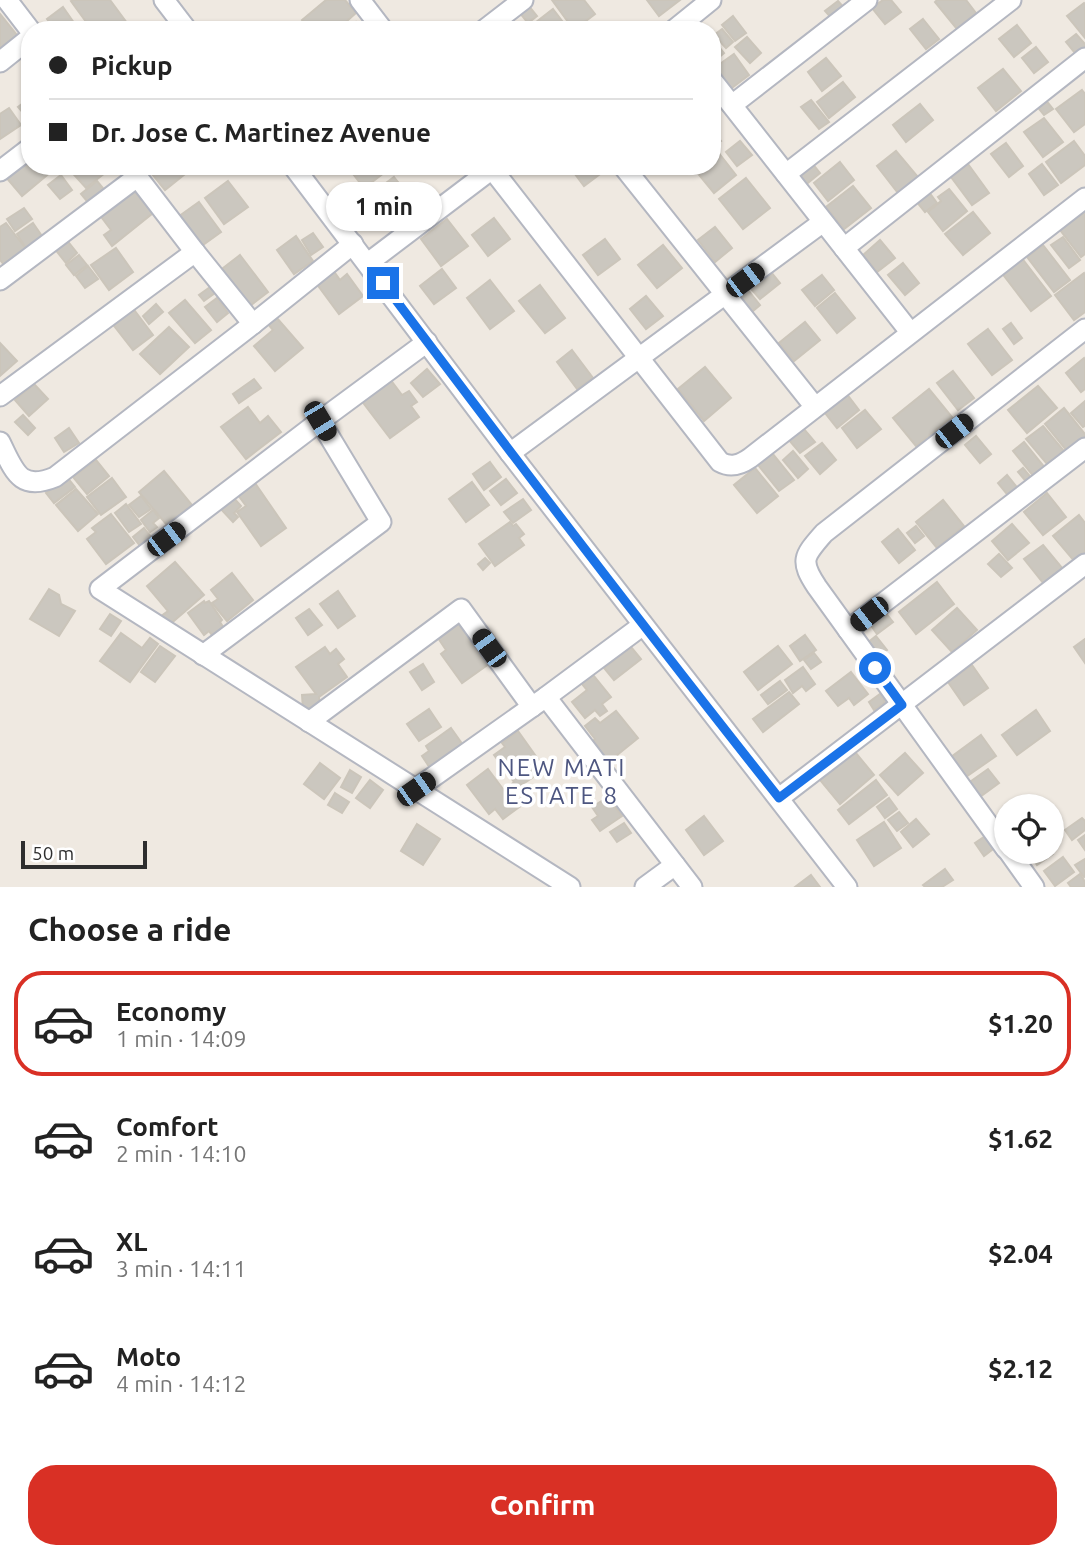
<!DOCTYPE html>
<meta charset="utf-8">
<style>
body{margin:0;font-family:Ubuntu,sans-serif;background:#f6f6f6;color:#222;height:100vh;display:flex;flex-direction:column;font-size:26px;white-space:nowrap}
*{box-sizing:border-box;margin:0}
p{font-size:23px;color:#767676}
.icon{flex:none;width:38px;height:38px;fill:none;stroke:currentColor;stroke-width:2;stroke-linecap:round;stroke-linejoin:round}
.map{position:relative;height:887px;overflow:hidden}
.panel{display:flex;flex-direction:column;background:#fff;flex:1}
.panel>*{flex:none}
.guide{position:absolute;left:21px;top:21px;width:700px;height:154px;border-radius:28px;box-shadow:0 2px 5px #0004;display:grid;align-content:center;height:154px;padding:0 28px;background:#fff}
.tools{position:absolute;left:994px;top:794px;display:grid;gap:14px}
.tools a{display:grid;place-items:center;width:70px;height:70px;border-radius:50%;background:#fff;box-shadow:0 2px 5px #0004;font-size:35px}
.scale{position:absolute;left:21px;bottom:18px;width:126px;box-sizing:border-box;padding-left:7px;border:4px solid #2e2e2e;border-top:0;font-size:19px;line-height:24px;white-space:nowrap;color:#2e2e2e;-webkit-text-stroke:5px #fff;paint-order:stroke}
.end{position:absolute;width:32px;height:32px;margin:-16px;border:9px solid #1a73e8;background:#fff;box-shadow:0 0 0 4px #fff}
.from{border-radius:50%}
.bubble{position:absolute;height:49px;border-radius:24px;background:#fff;box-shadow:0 2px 5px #0004;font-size:23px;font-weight:600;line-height:49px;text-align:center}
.car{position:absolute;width:21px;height:42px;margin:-21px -10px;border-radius:9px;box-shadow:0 0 5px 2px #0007;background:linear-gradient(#222 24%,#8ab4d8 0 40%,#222 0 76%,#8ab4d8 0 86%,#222 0)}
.guide b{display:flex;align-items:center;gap:24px;height:66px;font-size:26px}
.guide b+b{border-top:2px solid #e0e0e0}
.guide i{width:18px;height:18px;background:#222}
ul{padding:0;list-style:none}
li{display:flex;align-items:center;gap:21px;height:105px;margin:0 14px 10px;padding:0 14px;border:4px solid transparent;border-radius:28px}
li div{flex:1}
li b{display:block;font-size:26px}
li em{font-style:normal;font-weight:600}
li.active{border-color:#d93025}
li>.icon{width:63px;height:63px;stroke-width:1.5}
h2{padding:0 28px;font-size:32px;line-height:84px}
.button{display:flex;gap:14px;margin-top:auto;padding:14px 28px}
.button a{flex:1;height:80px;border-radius:28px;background:#d93025;color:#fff;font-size:28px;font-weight:600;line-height:80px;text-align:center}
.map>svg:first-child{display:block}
.building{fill:#cbc7bf;stroke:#cbc5ba;stroke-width:2}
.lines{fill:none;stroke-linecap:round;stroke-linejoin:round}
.minor-casing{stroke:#b4b7c1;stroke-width:23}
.minor{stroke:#fff;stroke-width:19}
.route{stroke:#1a73e8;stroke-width:9}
.labels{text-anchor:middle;stroke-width:7;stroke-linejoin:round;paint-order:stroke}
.neighbourhood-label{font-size:24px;letter-spacing:2px;fill:#4d5680;stroke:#fff}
</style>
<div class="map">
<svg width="1085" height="887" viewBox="0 0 1085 887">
<rect width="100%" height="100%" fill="#efe9e1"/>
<g class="building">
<polygon points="73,0 110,0 130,27 126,30 92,30 71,1"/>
<polygon points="326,0 345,0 356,13 337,30 311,30 302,20"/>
<polygon points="552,0 584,0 595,14 574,30"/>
<polygon points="647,0 680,0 659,16"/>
<polygon points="883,0 891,0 901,12 885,24 872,8"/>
<polygon points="937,0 966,0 976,13 957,29 935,2"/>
<polygon points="838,1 846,10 833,20 825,11"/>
<polygon points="1084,3 1085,4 1085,38 1067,16"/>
<polygon points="528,5 537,16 528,23 519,12"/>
<polygon points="63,7 79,30 55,30 47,19"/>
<polygon points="553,9 569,30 541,30 535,23"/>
<polygon points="0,14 17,35 0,48"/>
<polygon points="733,16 746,33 735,41 722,25"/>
<polygon points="923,19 939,39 926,49 910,29"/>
<polygon points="356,22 363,30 346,30"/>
<polygon points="1017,25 1031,43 1014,57 999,39"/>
<polygon points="722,29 733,42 726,48 714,35"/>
<polygon points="1076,34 1085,44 1085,53 1079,58 1066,42"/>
<polygon points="747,37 761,53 750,63 735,47"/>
<polygon points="712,38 724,53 712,63"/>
<polygon points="1036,47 1048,62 1034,73 1022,58"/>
<polygon points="734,54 749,75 729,90 713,69"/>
<polygon points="826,58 841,76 822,91 808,72"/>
<polygon points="1003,69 1021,91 996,111 978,88"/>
<polygon points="843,82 855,97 829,118 817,102"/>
<polygon points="1082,90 1085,94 1085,124 1074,132 1056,109"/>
<polygon points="30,98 30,121 18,107"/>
<polygon points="1044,98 1053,109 1044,115 1035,104"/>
<polygon points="811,100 829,122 819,129 801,107"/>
<polygon points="920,104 933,120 906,142 893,125"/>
<polygon points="9,108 21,125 0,139 0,114"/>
<polygon points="1044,118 1063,142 1043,157 1024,132"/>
<polygon points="712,130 721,141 712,147"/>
<polygon points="740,141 752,155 737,166 726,152"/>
<polygon points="1074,141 1085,156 1085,165 1061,183 1046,162"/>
<polygon points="1006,143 1023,166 1009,177 991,154"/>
<polygon points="896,151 918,177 898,193 877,166"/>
<polygon points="718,152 736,175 714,193 695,170 700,166 712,166 712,157"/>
<polygon points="30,154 30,166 58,166 22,196 4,175"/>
<polygon points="840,162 854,180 828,201 814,183"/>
<polygon points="812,163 820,173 804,186 795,176"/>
<polygon points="968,164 989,193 972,205 951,177"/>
<polygon points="1042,164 1058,185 1044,195 1029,174"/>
<polygon points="70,166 108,166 110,169 86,188 68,168"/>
<polygon points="152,166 195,166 165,190 148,169"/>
<polygon points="347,166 384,166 388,170 364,188"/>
<polygon points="569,166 600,166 604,171 584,186"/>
<polygon points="61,175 72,190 60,199 48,185"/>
<polygon points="394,177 410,197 380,219 365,199"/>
<polygon points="746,178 770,208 743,229 719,199"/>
<polygon points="97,181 107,193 91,206 81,194"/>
<polygon points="228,181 248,207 224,224 205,198"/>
<polygon points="853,186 871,208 844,229 826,207"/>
<polygon points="132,188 153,213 112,246 104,235 111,230 99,214"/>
<polygon points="949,189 967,211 943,231 928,212 941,201 938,197"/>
<polygon points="929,192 937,203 925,212 916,201"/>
<polygon points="199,202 221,232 200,247 178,217"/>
<polygon points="24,208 32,219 15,231 7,219"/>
<polygon points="973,212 990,233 963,255 945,234"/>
<polygon points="1085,212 1085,254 1081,257 1060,230"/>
<polygon points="494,218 510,239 488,256 472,235"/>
<polygon points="447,219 468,246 441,266 421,239"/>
<polygon points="6,223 26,249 4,265 0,260 0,227"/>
<polygon points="33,223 44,239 27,250 17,234"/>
<polygon points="715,227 732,248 715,262 698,240"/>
<polygon points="313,233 323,247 311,255 302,240"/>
<polygon points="296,236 313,261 294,274 277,250"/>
<polygon points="1063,237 1080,260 1069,268 1051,245"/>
<polygon points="66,239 77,253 66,263 54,248"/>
<polygon points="605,239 620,259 598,275 583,255"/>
<polygon points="880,240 895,258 877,272 863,255"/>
<polygon points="663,245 682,268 657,288 638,265"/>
<polygon points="1043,245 1070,280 1054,292 1027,257"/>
<polygon points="116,248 133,272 109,290 91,265"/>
<polygon points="79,255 87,265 74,275 66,265"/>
<polygon points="240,255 268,292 246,309 218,272"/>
<polygon points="1021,257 1051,296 1031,311 1001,272"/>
<polygon points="903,263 919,283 905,295 888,275"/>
<polygon points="88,266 98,279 85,288 76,276"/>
<polygon points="766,266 780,283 760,299 746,283"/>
<polygon points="442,269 456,288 434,304 420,286"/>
<polygon points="333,270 340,280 347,274 363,296 339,314 316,283"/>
<polygon points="1084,273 1085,275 1085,312 1074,320 1055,295"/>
<polygon points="822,275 834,290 815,306 802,290"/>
<polygon points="490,280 514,311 490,329 467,298"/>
<polygon points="540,285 565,318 545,333 519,301"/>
<polygon points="744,285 760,305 747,316 730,296"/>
<polygon points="210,287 215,293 204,301 199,295"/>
<polygon points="835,293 855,318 837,333 817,308"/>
<polygon points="646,296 663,316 646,329 630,309"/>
<polygon points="217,298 228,313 217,322 205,307"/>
<polygon points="185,300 211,330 195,343 169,313"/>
<polygon points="156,304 163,312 149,324 143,316"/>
<polygon points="132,307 153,335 133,350 111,322"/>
<polygon points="276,317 303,348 275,371 254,346 273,330 268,324"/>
<polygon points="805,322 820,340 794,361 779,343"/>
<polygon points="1011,323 1022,338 1014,344 1003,329"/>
<polygon points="169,327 189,347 160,374 140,354"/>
<polygon points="988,329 1012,360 992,375 968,344"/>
<polygon points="0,343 17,361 0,376"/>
<polygon points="572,350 593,378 577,389 557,362"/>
<polygon points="1084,358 1085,360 1085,389 1081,392 1066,373"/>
<polygon points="705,367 731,398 704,421 678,389"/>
<polygon points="427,369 440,384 423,397 411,383"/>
<polygon points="953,371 974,398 958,410 937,383"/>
<polygon points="254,379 261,388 239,403 233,394"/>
<polygon points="390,379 402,395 409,391 417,402 411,406 419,417 390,438 361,400"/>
<polygon points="34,384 48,399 29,416 15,400"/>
<polygon points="1038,386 1057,408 1027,433 1008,410"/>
<polygon points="843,389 859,410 837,428 821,408"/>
<polygon points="929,389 952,417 916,446 893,418"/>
<polygon points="1085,401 1085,426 1083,427 1071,413"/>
<polygon points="248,407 260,423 268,416 281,432 246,459 221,427"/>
<polygon points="1064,408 1085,434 1085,437 1067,451 1045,424"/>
<polygon points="865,410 881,429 857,448 842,428"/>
<polygon points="23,415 35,428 28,435 15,422"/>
<polygon points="1043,426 1064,451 1047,464 1026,439"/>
<polygon points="69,428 79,443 64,452 55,438"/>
<polygon points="803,428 815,442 800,453 789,440"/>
<polygon points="976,436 991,454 980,463 965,445"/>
<polygon points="1024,442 1046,469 1035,478 1013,451"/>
<polygon points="822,443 836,460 820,474 805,456"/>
<polygon points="793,451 808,469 798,478 783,460"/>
<polygon points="772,453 794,480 779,491 758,465"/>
<polygon points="96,460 109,476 87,494 73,477"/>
<polygon points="490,462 501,477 484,490 473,474"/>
<polygon points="755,468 778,496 757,513 734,485"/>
<polygon points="1023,468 1034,481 1029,485 1018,472"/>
<polygon points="164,471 192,505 167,525 139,492"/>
<polygon points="1007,475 1020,491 1011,499 998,483"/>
<polygon points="67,477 75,487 54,503 46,493"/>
<polygon points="112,478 126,497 101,515 87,497"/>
<polygon points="506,479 517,493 501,505 490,491"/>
<polygon points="472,482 489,505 466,522 449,499"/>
<polygon points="255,483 286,528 261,546 237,512 246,506 238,495"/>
<polygon points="76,489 98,514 78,531 56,505"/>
<polygon points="1047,493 1066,517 1043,535 1024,512"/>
<polygon points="231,495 241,506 234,513 238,517 233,522 219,507"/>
<polygon points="141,496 151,509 139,517 129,505"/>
<polygon points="523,499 531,510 513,523 504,512"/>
<polygon points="943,500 964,526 937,548 916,522"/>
<polygon points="126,504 141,524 129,532 115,513"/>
<polygon points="153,510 159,518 153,523 157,527 150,532 141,520"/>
<polygon points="111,514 134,543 106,564 87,539 96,532 92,528"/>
<polygon points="1079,515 1085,523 1085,556 1076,563 1053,536"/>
<polygon points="510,522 513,526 516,524 524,534 519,538 524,545 495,566 479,544"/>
<polygon points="1012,524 1029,543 1008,560 992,541"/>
<polygon points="916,526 924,536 915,543 907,533"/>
<polygon points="144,528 152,538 141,547 133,537"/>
<polygon points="898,529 915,550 899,563 882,542"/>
<polygon points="1043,545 1063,569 1044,584 1024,559"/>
<polygon points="999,554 1012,568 1001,577 988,564"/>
<polygon points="485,558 490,563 483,570 478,564"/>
<polygon points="175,562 204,595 168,626 160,617 168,611 147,586"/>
<polygon points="232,573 253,600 227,621 212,603 218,599 211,590"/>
<polygon points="937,582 954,604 916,634 899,612"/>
<polygon points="49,589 59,595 61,604 75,611 59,636 30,619"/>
<polygon points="338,591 355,616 338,628 320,604"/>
<polygon points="204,601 205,603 209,601 222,620 220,622 225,630 214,638 209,631 204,635 188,613"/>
<polygon points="957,608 977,630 952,652 932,630"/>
<polygon points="309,609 322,625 308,635 296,618"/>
<polygon points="885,612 893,622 877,634 870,624"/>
<polygon points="110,614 121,621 111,636 100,629"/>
<polygon points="458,623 469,638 473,635 493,661 462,683 441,654 446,650 438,638"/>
<polygon points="121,633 142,648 150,638 158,644 130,682 100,661"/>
<polygon points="805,635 816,650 800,661 790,646"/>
<polygon points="876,636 887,650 876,658 866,644"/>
<polygon points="1085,639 1085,663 1074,647"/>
<polygon points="160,646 175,656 155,682 141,672"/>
<polygon points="778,646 792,664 758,690 744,672"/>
<polygon points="325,647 330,654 336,649 344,659 338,664 347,677 319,697 320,709 303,709 302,695 316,694 296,667"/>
<polygon points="631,647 641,659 614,680 604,668"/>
<polygon points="814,653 821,662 811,669 804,660"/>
<polygon points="423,664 434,682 422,690 410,672"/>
<polygon points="972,665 988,688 964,705 948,682"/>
<polygon points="803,667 815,684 806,691 802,686 793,693 785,680"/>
<polygon points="851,672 868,694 854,705 849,698 838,706 826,691"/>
<polygon points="593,675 611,697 602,704 607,711 600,716 595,710 585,718 572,702 587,690 582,684"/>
<polygon points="780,681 787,690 768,704 761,695"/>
<polygon points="789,692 799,704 763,732 753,719"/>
<polygon points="880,694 885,702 874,710 869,702"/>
<polygon points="429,709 441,727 419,741 407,724"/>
<polygon points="1036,710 1050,731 1017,755 1002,735"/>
<polygon points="616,711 638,738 606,764 596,751 599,748 593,741 595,739 585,726 595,718 600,723"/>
<polygon points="451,728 463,745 430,768 422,756 429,751 426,746"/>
<polygon points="518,731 545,769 514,790 511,785 514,782 494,755 505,747 502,743"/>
<polygon points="981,735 996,756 966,777 951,757"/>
<polygon points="855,752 874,775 840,804 820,780"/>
<polygon points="905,753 923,773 898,795 880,775"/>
<polygon points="320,763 340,778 324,799 304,784"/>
<polygon points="488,769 509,797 513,793 522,805 503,819 495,809 489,814 467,785"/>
<polygon points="988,769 999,783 977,799 967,784"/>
<polygon points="350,770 361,777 352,793 341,787"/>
<polygon points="370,780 383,790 370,808 356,798"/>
<polygon points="876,780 887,795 849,824 838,810"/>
<polygon points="335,793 349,802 342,813 328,805"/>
<polygon points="608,797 622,816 600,831 592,820 598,816 592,807"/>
<polygon points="889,798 897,809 885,818 877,807"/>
<polygon points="899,812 908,823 897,831 888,820"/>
<polygon points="704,816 723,841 704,855 686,830"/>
<polygon points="1082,818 1085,821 1085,830 1072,840 1065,830"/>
<polygon points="916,819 929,834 913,847 901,832"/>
<polygon points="884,822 901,848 874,866 857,840"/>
<polygon points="624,823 631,833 617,842 610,832"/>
<polygon points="417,824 440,839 423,865 401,851"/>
<polygon points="988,834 997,846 984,856 975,843"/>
<polygon points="1085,835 1085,850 1078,840"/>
<polygon points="1032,852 1052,852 1053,854 1037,865 1030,854"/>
<polygon points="1063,857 1074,872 1055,886 1044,871"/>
<polygon points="1085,859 1085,876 1084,877 1075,865"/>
<polygon points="945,869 953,880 942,887 925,887 923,885"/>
<polygon points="1080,874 1085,882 1085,887 1071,887 1068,883"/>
<polygon points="811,875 820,887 795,887"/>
</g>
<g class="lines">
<g class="minor-casing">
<g id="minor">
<polyline points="7,0 30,30"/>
<polyline points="164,0 187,30"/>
<polyline points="360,0 383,30"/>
<polyline points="484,30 523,0"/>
<polyline points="674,30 711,0"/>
<polyline points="0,62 30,38"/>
<polyline points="712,80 910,332"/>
<polyline points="732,105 867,0"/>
<polyline points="129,166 195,252 253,324"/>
<polyline points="293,166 510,453 847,887"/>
<polyline points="623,166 815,407"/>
<path d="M 492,169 L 720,462 C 731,468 740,465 750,458 L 1085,198"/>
<polyline points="0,171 30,148"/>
<polyline points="786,174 1011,0"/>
<polyline points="844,248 1085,58"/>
<polyline points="368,263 496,166"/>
<polyline points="0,280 137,177"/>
<polyline points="427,342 320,421 100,589 570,887"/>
<polyline points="0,396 195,252"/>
<path d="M 0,442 C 14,470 19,492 55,477 L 253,324 L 353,244"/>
<polyline points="510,453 823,222"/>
<polyline points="848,630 1085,448"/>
<polyline points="203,655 381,522 320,421"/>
<polyline points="546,697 692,887"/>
<polyline points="309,722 461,609 532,707"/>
<polyline points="416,789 546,697 643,625"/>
<polyline points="779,798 1085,564"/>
<path d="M 1006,849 L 817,587 C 799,560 804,556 824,533 L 1085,329"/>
<polyline points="1009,852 1034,887"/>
<polyline points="645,887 675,865"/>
</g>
</g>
<use href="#minor" class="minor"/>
</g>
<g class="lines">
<path class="route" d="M 383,283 C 513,456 644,628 779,798 L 902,705 L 875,668"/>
</g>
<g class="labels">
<g class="neighbourhood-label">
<text x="562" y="776">NEW MATI<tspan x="562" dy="28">ESTATE 8</tspan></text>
</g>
</g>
</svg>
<div class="tools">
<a><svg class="icon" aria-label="locate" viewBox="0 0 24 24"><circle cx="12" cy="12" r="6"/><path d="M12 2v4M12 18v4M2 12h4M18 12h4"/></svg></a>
</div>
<div class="scale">50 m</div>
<i class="end from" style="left:875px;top:668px"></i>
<i class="end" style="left:383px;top:283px"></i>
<div class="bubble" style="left:326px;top:182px;width:116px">1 min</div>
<i class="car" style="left:745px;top:280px;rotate:53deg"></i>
<i class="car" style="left:320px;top:421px;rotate:149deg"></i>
<i class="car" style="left:954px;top:431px;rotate:52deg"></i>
<i class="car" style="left:166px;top:539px;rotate:53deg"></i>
<i class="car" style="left:869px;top:614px;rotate:232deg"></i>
<i class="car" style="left:489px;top:648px;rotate:324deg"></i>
<i class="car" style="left:416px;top:789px;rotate:55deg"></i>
<div class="guide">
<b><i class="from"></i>Pickup</b>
<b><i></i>Dr. Jose C. Martinez Avenue</b>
</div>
</div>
<section class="panel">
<h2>Choose a ride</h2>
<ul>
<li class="active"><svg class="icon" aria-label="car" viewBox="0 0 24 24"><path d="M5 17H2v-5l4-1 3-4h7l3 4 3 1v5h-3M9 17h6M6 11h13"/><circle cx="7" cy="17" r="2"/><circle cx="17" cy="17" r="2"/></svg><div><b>Economy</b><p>1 min · 14:09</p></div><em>$1.20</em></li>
<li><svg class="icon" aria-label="car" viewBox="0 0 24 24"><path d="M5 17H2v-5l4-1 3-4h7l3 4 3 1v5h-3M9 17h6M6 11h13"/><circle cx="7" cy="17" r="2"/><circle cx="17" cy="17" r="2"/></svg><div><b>Comfort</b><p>2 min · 14:10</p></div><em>$1.62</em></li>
<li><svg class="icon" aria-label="car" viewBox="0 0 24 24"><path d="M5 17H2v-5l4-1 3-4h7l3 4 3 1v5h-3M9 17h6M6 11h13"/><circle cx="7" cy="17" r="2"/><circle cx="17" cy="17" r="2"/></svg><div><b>XL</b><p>3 min · 14:11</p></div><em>$2.04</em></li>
<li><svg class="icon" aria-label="car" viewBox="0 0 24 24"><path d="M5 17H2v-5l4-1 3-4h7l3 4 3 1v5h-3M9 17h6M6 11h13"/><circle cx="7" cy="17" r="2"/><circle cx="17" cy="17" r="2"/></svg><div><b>Moto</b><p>4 min · 14:12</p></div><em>$2.12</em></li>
</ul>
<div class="button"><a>Confirm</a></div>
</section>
